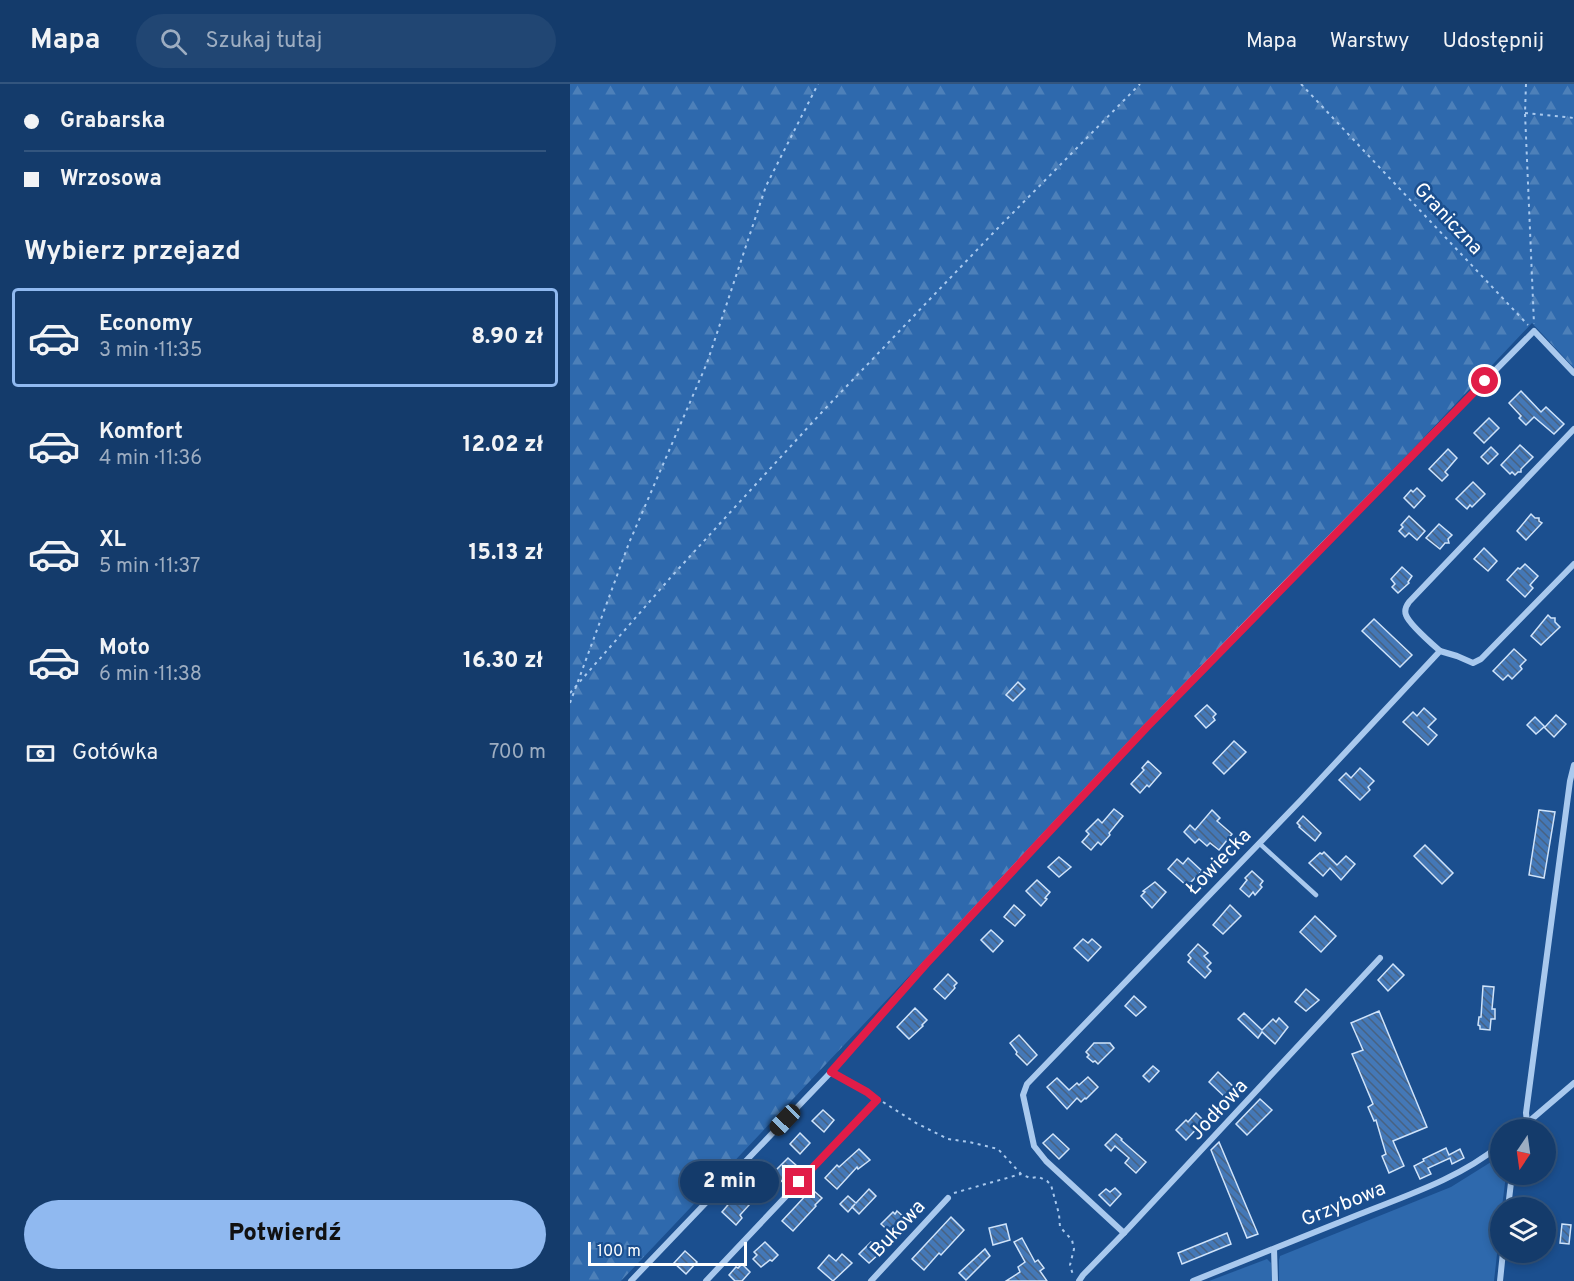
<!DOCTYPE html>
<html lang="pl">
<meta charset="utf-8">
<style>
body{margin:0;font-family:Overpass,sans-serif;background:#214673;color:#f1f3f6;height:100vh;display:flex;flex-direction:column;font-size:22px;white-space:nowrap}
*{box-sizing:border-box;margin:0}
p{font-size:20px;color:#9dadc1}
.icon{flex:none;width:33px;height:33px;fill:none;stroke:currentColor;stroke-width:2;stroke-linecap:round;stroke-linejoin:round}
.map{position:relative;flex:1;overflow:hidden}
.drawer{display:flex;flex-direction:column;background:#143b6b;width:570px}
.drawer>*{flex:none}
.guide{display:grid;align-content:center;height:132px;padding:0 24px;background:#143b6b}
.needle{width:39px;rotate:193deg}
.fabs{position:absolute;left:920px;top:1035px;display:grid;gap:12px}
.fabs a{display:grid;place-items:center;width:66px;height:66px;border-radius:50%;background:#143b6b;box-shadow:0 3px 9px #0003,0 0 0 2px #33557e;font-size:30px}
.scale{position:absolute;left:18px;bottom:15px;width:159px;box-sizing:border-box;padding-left:6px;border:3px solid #fff;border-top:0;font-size:16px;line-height:21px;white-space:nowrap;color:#fff;-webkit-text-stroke:4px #1b4f8f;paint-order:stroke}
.end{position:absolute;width:27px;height:27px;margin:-14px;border:8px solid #e11d48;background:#fff;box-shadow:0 0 0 3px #fff}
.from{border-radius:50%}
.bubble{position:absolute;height:42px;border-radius:21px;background:#143b6b;box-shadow:0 3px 9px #0003,0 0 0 2px #33557e;font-size:20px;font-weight:800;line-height:42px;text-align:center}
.car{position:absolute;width:18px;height:36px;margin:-18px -9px;border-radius:8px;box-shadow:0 0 4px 2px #0007;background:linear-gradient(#222 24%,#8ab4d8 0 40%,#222 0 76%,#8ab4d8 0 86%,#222 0)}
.guide b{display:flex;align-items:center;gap:21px;height:57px;font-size:22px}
.guide b+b{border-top:2px solid #33557e}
.guide i{width:15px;height:15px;background:#f1f3f6}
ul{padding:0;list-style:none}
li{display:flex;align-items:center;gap:18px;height:99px;margin:0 12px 9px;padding:0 12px;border:3px solid transparent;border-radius:6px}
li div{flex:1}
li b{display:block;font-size:22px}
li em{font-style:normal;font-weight:800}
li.active{border-color:#90b9f0}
li>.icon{width:54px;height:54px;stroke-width:1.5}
h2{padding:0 24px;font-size:27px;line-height:72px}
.pay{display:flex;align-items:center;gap:15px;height:66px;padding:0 24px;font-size:22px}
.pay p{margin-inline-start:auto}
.button{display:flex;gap:12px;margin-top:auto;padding:12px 24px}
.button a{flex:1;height:69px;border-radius:36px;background:#90b9f0;color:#111;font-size:24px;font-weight:800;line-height:69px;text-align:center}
header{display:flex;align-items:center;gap:36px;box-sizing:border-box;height:84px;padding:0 30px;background:#143b6b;border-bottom:2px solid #33557e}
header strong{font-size:28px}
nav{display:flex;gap:33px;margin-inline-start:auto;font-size:21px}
.search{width:420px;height:54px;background:#214673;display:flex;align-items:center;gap:15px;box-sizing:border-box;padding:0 21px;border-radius:33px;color:#9dadc1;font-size:22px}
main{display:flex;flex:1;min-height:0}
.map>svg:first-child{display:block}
.grass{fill:#2e69ad}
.forest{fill:url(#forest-firs)}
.building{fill:url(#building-back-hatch);stroke:#cfe3fa;stroke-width:1.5}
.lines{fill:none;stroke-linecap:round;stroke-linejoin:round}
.path{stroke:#a9c9ee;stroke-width:2;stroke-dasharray:3 4.5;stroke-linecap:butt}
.lane{stroke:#a9c9ee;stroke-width:4.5}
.street{stroke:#a9c9ee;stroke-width:6}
.route{stroke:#e11d48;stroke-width:8}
.labels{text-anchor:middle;stroke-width:5;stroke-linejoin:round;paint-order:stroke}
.street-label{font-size:20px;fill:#fff;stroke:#1b4f8f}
</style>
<header>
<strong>Mapa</strong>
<div class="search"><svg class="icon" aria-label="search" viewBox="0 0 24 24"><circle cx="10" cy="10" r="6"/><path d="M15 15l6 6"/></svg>Szukaj tutaj</div>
<nav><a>Mapa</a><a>Warstwy</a><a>Udostępnij</a></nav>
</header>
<main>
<section class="drawer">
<div class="guide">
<b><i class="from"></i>Grabarska</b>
<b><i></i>Wrzosowa</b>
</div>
<h2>Wybierz przejazd</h2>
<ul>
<li class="active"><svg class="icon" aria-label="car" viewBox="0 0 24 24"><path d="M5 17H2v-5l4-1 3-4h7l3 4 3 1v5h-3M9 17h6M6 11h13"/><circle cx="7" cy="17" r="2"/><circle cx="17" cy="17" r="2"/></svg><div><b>Economy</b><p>3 min · 11:35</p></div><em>8.90 zł</em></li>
<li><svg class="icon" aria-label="car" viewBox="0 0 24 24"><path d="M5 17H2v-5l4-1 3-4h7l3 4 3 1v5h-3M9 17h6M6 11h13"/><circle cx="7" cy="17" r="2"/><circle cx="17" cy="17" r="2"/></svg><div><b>Komfort</b><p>4 min · 11:36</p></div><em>12.02 zł</em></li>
<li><svg class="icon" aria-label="car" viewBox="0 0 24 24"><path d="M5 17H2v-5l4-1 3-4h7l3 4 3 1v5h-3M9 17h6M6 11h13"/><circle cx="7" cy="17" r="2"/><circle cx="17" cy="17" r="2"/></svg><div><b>XL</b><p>5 min · 11:37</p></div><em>15.13 zł</em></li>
<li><svg class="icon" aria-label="car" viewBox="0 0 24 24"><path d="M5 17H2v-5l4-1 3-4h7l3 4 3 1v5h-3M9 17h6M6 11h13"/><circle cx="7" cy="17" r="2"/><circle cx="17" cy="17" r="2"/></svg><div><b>Moto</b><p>6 min · 11:38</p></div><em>16.30 zł</em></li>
</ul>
<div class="pay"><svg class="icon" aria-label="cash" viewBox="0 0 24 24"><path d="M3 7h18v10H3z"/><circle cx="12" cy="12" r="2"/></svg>Gotówka<p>700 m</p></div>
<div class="button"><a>Potwierdź</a></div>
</section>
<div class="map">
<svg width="1004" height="1197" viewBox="0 0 1004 1197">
<defs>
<pattern id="forest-firs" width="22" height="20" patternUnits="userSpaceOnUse" patternTransform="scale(1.5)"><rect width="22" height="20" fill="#2e69ad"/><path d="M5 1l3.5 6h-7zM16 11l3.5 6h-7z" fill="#4d80b9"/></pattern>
<pattern id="building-back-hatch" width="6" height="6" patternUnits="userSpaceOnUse" patternTransform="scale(1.5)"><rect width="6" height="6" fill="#4478b7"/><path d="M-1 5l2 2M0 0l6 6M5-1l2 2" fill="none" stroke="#486282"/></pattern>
</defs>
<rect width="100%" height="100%" fill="#1b4f8f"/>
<g class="grass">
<polygon points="929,1073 930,1090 936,1091 932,1123 930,1124 930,1143 924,1197 709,1197 709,1176 710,1172 881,1103"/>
<polygon points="697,1175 701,1179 702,1197 639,1197"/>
</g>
<polygon class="forest" points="0,0 1004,0 1004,284 962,239 840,368 567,651 51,1197 0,1197"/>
<g class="building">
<polygon points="951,307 971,328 976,323 994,340 984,350 964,333 956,341 949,334 951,332 939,319"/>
<polygon points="919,334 929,344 914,359 904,349"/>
<polygon points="950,361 963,373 951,385 951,388 948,388 945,391 942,388 940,390 931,381"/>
<polygon points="921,363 928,370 918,380 911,373"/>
<polygon points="878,365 887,374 875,388 878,391 872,397 859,385"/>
<polygon points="903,398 915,410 902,423 900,421 897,425 886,415"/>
<polygon points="847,404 855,412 844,424 834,414 841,406 843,408"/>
<polygon points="961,430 965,434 969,434 969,437 972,439 956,456 947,447"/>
<polygon points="839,432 855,447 847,456 839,449 835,453 829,447 833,443 831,441"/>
<polygon points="869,440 882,451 878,455 879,459 875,459 870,465 856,454"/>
<polygon points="914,464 927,477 918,487 904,475"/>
<polygon points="955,480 968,492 960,501 963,504 955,513 937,496 948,484 950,485"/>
<polygon points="832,483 842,492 838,498 839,499 828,509 822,503 825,500 821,495"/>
<polygon points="978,531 981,534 985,534 985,538 990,543 971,561 961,552"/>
<polygon points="804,535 842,571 830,583 792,547"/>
<polygon points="944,565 956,576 950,582 952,585 942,595 938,591 933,596 923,587"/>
<polygon points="448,598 455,605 443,617 436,611"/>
<polygon points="637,621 646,630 643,633 645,636 636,644 625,632"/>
<polygon points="854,624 866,635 858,643 867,651 858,661 833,638 843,628 847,632"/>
<polygon points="986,631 996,640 984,653 974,643 966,650 957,641 965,633 975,643"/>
<polygon points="664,657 676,668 654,690 643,679"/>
<polygon points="578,677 591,689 579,703 577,701 570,709 561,700 574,686 572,684"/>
<polygon points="790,684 804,697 798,703 800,706 790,716 769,696 776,689 781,694"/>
<polygon points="544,725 553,732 539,749 540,751 531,761 528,758 521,766 512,758 519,750 516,747 528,735 532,739"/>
<polygon points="642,726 650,734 647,737 662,750 649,766 640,759 637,762 629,755 625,759 614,748 620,741 625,746"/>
<polygon points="969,726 985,728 974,794 959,791"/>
<polygon points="733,732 751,749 745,757 729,743 730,742 727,739"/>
<polygon points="855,761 883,789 872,800 844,772"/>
<polygon points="754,768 767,781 776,772 785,780 771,796 760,784 753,792 739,779 750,769 752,770"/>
<polygon points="489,773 501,783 489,793 478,783"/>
<polygon points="618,774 632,787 617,802 598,785 607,775 613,780"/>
<polygon points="682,787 693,797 690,801 692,803 685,811 683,808 679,813 670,805 677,796 675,794"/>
<polygon points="467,796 480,808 475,814 477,815 471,822 456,807"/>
<polygon points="585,798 596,808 582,824 571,812 575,808 573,807"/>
<polygon points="444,821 455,831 445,842 434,833"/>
<polygon points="660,821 671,832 653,850 643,841"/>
<polygon points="745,832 766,852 751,868 730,848"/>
<polygon points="421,846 433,857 423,868 411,856"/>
<polygon points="513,855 518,859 522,855 531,863 518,877 504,864"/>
<polygon points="628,860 638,869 634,872 641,879 637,883 641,887 635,894 618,878 621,874 618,871"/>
<polygon points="823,880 834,891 818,907 808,896"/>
<polygon points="378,890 387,899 384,902 385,904 375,915 364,905"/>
<polygon points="913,902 924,903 922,925 925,925 925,935 921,935 920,946 910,945 910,942 908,941 909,933 911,933"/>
<polygon points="736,905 749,916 736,927 725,918"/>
<polygon points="564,912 576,923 566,932 555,922"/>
<polygon points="345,924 357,936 352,941 353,942 339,955 327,943"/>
<polygon points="809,927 857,1043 823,1057 834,1082 819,1089 812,1072 816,1070 806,1036 804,1037 798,1023 803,1020 782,970 793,966 781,939"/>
<polygon points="674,929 692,946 703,935 706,938 709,934 718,943 705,960 692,948 688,954 668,935"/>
<polygon points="449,951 467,971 457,981 446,970 447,968 440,959"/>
<polygon points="524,959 540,959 544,964 528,980 525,977 523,978 517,973 519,971 516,968"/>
<polygon points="583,982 589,987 579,998 573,992"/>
<polygon points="648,988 667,1006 658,1016 639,998"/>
<polygon points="518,993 528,1003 516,1015 515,1014 511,1018 507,1014 497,1025 477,1003 487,994 499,1006 507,999 509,1001"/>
<polygon points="690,1015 702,1026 677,1051 666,1040"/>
<polygon points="253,1026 264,1036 254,1048 242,1037"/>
<polygon points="626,1029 634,1037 616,1056 606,1046 616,1036 618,1038"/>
<polygon points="230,1049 240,1059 230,1070 220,1060"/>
<polygon points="483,1050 499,1065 489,1075 473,1059"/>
<polygon points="546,1050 552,1055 551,1056 576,1078 566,1089 555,1079 559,1074 545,1062 541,1067 535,1061"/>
<polygon points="649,1058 688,1150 677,1154 641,1066"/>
<polygon points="876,1064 879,1071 890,1065 894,1074 882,1080 880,1074 858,1084 861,1090 850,1095 844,1082 854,1077 853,1075"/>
<polygon points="289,1065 300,1076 288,1085 287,1083 267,1105 255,1094 267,1081 269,1083"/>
<polygon points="218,1074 227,1082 194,1114 189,1110 170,1131 172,1134 166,1141 152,1128 167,1110 168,1111 189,1089 196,1096"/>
<polygon points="545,1104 551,1110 540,1122 529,1111 536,1105 540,1108"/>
<polygon points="299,1105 306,1112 289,1130 282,1123 285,1120 278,1128 270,1120 278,1112 286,1119"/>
<polygon points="244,1107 252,1114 245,1121 246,1122 223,1147 212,1137 238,1109 240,1111"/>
<polygon points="327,1127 335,1134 332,1137 333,1138 322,1150 311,1140 323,1128 325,1130"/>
<polygon points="381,1133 394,1146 371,1171 369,1169 354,1186 342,1175"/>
<polygon points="436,1140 440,1156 423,1161 419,1144"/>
<polygon points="992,1140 1001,1141 999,1160 990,1159"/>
<polygon points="657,1149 661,1160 612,1180 608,1169"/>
<polygon points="452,1154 465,1178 468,1176 474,1184 470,1187 477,1197 436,1197 450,1188 448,1183 455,1178 444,1158"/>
<polygon points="195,1158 208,1171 202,1177 200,1176 191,1183 183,1175 187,1171 184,1168"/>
<polygon points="301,1158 311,1168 299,1179 289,1170"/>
<polygon points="415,1165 420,1172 396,1196 389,1189"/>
<polygon points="115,1167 127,1178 116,1190 104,1179"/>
<polygon points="272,1170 282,1179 263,1197 248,1184 259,1171 266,1177"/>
<polygon points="172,1180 180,1188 172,1197 165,1197 159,1191 166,1183 168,1184"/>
</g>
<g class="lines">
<g class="path">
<polyline points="731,0 958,241"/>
<polyline points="956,0 955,29 964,240"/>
<polyline points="955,29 1004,34"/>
<polyline points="0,609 101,493 252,328 427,145 570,0"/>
<polyline points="0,619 59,459 137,279 196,102 248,0"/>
<polyline points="313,1018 346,1039 378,1055 399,1058 428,1065 451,1090 460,1094 469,1093 477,1097 481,1101 489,1130 490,1143 502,1156 504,1165 500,1181 503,1191"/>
<polyline points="384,1109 451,1090"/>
</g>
<g class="lane">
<polyline points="689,759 746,811"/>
<polyline points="261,988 297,1008 307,1016"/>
</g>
<g class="street">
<path d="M 870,567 C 862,560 839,540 836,531 C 834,526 836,522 839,518 L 1004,345"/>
<polyline points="957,1038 956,1029 1000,697 1004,681"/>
<polyline points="949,1046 1004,999"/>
<polyline points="938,1124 942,1090"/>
<polyline points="554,1149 476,1077 464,1062 453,1011 457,1000 731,716 870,567 887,572 903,579 911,575 1004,480"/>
<polyline points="704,1165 705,1197"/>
<polyline points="61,1197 261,988 355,880 576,643 701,514 964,247 1004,289"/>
<polyline points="136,1197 307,1016"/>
<polyline points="301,1197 378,1114"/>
<polyline points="509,1197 513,1191 554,1149 810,874"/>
<path d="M 623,1197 C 679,1175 734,1152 790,1130 C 838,1111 890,1094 930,1061"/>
<polyline points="930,1197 933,1168"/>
</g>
</g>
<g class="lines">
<polyline class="route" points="229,1098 307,1016 297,1008 261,988 356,880 576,644 915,297"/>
</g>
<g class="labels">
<g class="street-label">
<text transform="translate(879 134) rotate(47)" y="7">Graniczna</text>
<text transform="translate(648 777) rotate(-46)" y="7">Łowiecka</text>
<text transform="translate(648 1025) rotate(-47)" y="7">Jodłowa</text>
<text transform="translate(773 1119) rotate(-22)" y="7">Grzybowa</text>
<text transform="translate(327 1144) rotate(-47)" y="7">Bukowa</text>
</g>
</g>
</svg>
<div class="fabs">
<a><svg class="needle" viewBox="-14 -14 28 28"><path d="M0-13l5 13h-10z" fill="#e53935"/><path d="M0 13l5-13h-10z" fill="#9dadc1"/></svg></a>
<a><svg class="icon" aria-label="layers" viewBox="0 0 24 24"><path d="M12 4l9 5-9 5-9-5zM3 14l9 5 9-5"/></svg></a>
</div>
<div class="scale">100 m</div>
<i class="end from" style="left:915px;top:297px"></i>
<i class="end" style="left:229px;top:1098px"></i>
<div class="bubble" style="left:110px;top:1077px;width:99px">2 min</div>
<i class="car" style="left:215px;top:1036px;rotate:224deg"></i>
</div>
</main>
